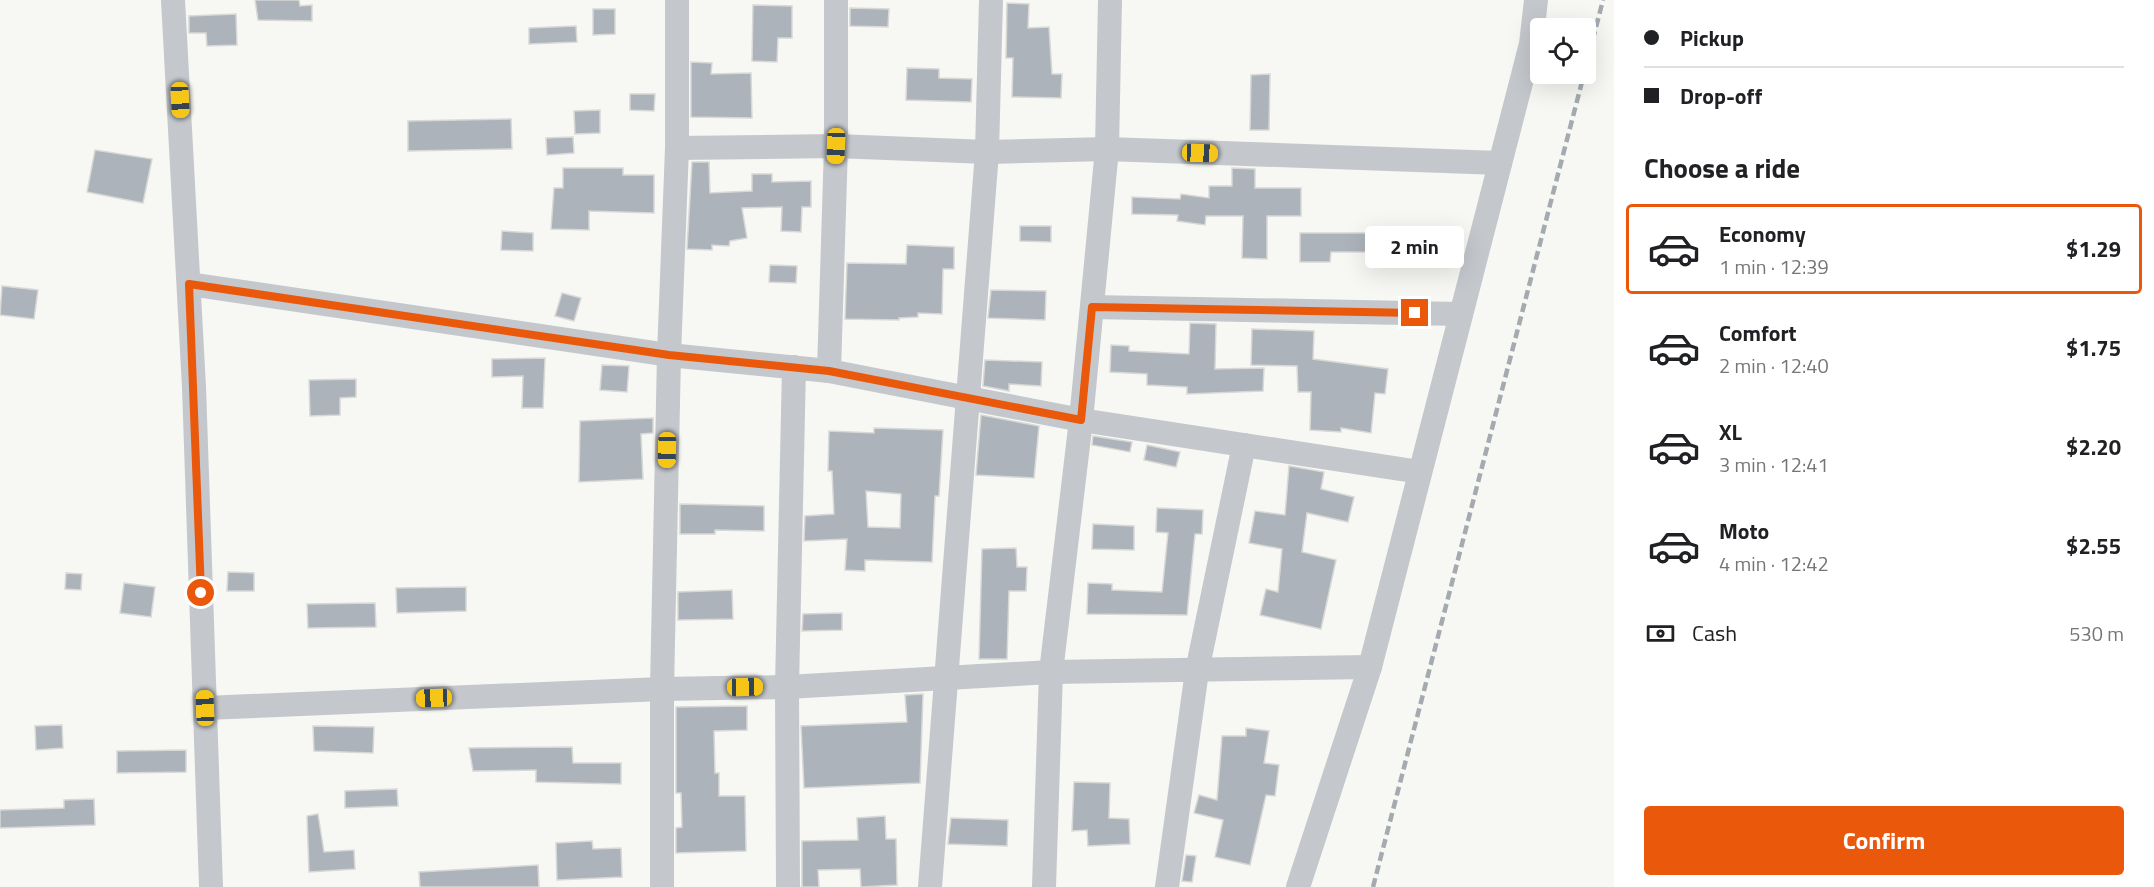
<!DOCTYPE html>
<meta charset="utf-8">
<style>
body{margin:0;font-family:"Titillium Web",sans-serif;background:#f6f6f6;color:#202124;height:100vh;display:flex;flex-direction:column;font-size:22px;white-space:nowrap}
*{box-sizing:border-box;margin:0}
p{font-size:20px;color:#757577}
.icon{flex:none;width:33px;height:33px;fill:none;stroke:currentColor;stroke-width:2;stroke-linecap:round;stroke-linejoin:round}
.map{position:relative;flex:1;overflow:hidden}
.side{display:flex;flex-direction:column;background:#fff;width:540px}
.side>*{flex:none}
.guide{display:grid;align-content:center;height:132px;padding:0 30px;background:#fff}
.tools{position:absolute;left:1530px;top:18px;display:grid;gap:12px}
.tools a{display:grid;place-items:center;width:66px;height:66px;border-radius:6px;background:#fff;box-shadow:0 6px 24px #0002;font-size:30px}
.end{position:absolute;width:27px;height:27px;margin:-14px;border:8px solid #ea580c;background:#fff;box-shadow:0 0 0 3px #fff}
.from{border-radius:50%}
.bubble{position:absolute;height:42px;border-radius:6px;background:#fff;box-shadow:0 6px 24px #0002;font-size:20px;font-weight:700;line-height:42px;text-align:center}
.car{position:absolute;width:18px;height:36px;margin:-18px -9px;border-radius:8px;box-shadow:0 0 4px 2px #0007;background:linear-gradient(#f5c518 24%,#345 0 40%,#f5c518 0 76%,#345 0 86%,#f5c518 0)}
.guide b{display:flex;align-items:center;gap:21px;height:57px;font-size:22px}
.guide b+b{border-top:2px solid #e0e0e0}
.guide i{width:15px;height:15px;background:#202124}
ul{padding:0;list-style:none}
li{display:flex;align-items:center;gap:18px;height:90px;margin:0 12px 9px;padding:0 18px;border:3px solid transparent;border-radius:6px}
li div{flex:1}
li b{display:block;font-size:22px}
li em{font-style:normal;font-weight:700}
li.on{border-color:#ea580c}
li>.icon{width:54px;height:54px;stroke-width:1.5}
h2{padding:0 30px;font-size:27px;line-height:72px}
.pay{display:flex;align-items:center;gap:15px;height:66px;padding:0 30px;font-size:22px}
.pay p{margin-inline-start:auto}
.action{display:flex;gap:12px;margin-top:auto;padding:12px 30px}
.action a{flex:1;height:69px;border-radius:6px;background:#ea580c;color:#fff;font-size:24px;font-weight:700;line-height:69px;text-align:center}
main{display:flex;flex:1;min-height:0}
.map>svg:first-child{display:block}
.building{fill:#acb3ba;stroke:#d8d8d6;stroke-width:1.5;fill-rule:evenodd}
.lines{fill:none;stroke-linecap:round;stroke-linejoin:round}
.minor{stroke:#c4c7cb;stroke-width:24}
.rail{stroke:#a4aab0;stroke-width:4.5;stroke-dasharray:9 4.5;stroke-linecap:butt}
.route{stroke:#ea580c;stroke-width:8}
</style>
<main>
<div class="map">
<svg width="1614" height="887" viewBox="0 0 1614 887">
<rect width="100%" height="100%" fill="#f7f7f3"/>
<g class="building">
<polygon points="255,0 299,0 300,6 312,5 312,21 258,20"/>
<polygon points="1007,3 1029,4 1028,28 1049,27 1052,74 1062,74 1061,98 1012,97 1013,58 1006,58"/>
<polygon points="753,5 792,6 792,38 778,38 777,62 752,61"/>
<polygon points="850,8 889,9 888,27 850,26"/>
<polygon points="593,9 615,9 615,34 593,35"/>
<polygon points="236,14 237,45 207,46 206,33 189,33 189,16"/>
<polygon points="576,26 577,42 529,44 529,28"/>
<polygon points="691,62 712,63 711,74 751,73 752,118 691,117"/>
<polygon points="907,68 939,69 939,78 972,79 971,102 906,100"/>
<polygon points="1270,74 1269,130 1250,130 1251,75"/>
<polygon points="630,94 655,94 654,111 630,110"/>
<polygon points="600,110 600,133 575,134 574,111"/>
<polygon points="511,119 512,149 408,151 408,121"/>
<polygon points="573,137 574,153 547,155 546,138"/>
<polygon points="95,150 152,159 143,203 87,192"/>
<polygon points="692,162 709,162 710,193 752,191 752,174 772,174 772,182 811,181 811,207 802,207 801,232 781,231 782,207 742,208 747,238 730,241 729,246 712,245 712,250 687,249"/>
<polygon points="563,168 623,168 623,175 654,175 654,213 589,211 589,230 551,229 554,188 563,188"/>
<polygon points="1232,168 1255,169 1255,188 1301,188 1301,216 1267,216 1267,259 1242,258 1243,216 1206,216 1205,225 1177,221 1178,215 1132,214 1132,197 1180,199 1181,194 1209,198 1209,186 1232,186"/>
<polygon points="1020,226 1051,226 1051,242 1020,241"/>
<polygon points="502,231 533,233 533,251 501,250"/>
<polygon points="1300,233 1384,233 1384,252 1331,252 1330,262 1300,262"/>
<polygon points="907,245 954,247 954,269 943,269 942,314 918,313 918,317 899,318 899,320 845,319 847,263 906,264"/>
<polygon points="770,265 797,266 796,283 769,282"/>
<polygon points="2,286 38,290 34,319 0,315"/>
<polygon points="991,290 1046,291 1045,320 988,318"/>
<polygon points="562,293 581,298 574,321 555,316"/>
<polygon points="1190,323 1216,324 1215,369 1264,368 1263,391 1187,394 1187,387 1147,385 1147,374 1110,372 1111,345 1129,346 1129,351 1189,354"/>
<polygon points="1252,329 1314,331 1313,359 1388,369 1385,394 1375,393 1371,433 1341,428 1341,432 1310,430 1311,392 1298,392 1297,366 1251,365"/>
<polygon points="545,358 543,408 522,408 523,376 492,377 492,359"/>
<polygon points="985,360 1042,362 1041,386 1009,384 1009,391 983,386"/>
<polygon points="602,365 629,366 627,392 600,390"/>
<polygon points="356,379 356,397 340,398 340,415 310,416 309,380"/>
<polygon points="981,415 1039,426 1034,478 976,475"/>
<polygon points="653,418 653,433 641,434 643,479 579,482 580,421"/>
<path d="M 874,428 L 943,430 L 939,496 L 935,496 L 932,562 L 865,560 L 865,571 L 845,570 L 847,539 L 804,541 L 805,516 L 834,514 L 832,471 L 828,471 L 829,431 L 874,433 ZM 866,491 L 901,494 L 900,528 L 868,527 Z"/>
<polygon points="1093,436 1132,442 1130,452 1092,445"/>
<polygon points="1147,445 1180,452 1176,467 1144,460"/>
<polygon points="1289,466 1324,472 1321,489 1354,497 1348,522 1307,513 1302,552 1336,560 1321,629 1260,615 1266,589 1278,592 1282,549 1249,543 1255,511 1285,515"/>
<polygon points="680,504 764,506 764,531 715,530 715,534 680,534"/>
<polygon points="1157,508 1203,510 1202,534 1195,534 1187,615 1087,614 1088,583 1112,584 1112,590 1162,592 1168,533 1156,532"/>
<polygon points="1093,524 1134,526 1134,550 1092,549"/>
<polygon points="1016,548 1017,567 1027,567 1026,591 1009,591 1007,659 979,659 982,549"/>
<polygon points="228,572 254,573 254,591 227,591"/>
<polygon points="66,573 82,574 81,590 65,589"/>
<polygon points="124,583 155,587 151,617 120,613"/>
<polygon points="466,587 466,611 397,613 396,588"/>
<polygon points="732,590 733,619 678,620 678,592"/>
<polygon points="375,603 376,627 308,628 307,604"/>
<polygon points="842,613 842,630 802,631 803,614"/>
<polygon points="923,694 920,783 804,788 801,726 907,722 905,695"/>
<polygon points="747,706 747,730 714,731 715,773 719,773 719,796 745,796 746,851 676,853 676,828 682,827 681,793 676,793 676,707"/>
<polygon points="62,725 63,748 36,750 35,726"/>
<polygon points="313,726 374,727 373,753 314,751"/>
<polygon points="1246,728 1269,731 1264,763 1279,765 1275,796 1266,795 1250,865 1215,857 1223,820 1194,813 1199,795 1217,800 1222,736 1246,736"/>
<polygon points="572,747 573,763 621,763 621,784 536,782 536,770 473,771 469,748"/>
<polygon points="186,750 186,772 117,773 117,751"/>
<polygon points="1074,782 1110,783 1109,818 1129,819 1130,844 1088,846 1087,830 1072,831"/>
<polygon points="397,789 398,806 345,808 345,791"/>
<polygon points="94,799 95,825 0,828 0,810 64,808 64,800"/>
<polygon points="318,814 324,852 354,850 355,869 309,872 307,816"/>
<polygon points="885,816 886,839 896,839 897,885 861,887 860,869 818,870 819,887 802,887 802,841 858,840 857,818"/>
<polygon points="951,818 1008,820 1007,846 948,844"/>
<polygon points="592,841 593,849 621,848 622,877 557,880 556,843"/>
<polygon points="1186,855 1196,856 1192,882 1182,881"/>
<polygon points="538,865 539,887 420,887 419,872"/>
</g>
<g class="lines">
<g class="minor">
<polyline points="173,0 194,387 211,887"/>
<polyline points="677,148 836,146 987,152 1107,149 1500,163"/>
<polyline points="189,284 669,355 829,371 1081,420 1420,472"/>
<polyline points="1092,307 1461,314"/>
<polyline points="829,371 836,146 836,0"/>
<polyline points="205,708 662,689 787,687 1051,672 1370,667"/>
<polyline points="662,887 662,689 669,355 677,148 677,0"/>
<polyline points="788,887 787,687 794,367"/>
<polyline points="930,887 987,152 991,0"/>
<polyline points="1044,887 1051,672 1081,420 1107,149 1110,0"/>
<polyline points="1167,887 1197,671 1244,445"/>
<polyline points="1298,887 1370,667 1531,44 1536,0"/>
</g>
<g class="rail">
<polyline points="1586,66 1603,0"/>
<polyline points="1373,887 1584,74"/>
</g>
</g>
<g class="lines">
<polyline class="route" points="201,593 189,284 669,355 829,371 1081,420 1092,307 1415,313"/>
</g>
</svg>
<div class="tools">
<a><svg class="icon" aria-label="locate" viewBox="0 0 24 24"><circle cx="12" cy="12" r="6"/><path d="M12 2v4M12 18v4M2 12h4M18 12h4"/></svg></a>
</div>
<i class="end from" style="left:201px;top:593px"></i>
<i class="end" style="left:1415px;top:313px"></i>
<div class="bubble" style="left:1365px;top:226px;width:99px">2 min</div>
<i class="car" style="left:180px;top:100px;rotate:177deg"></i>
<i class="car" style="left:836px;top:146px;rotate:182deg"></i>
<i class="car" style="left:1200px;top:153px;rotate:92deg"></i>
<i class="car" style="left:667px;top:450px;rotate:181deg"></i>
<i class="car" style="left:745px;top:687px;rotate:89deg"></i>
<i class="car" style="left:434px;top:698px;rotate:268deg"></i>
<i class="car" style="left:205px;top:708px;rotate:358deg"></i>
</div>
<section class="side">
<div class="guide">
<b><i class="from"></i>Pickup</b>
<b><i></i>Drop-off</b>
</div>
<h2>Choose a ride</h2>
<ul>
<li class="on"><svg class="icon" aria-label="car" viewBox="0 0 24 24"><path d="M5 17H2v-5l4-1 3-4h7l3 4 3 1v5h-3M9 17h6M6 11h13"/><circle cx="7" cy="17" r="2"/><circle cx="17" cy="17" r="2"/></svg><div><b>Economy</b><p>1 min · 12:39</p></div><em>$1.29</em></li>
<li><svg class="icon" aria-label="car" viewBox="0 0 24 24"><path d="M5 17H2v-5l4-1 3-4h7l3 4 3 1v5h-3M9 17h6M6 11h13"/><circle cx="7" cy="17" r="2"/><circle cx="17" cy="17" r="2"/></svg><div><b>Comfort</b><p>2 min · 12:40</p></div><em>$1.75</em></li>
<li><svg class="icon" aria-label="car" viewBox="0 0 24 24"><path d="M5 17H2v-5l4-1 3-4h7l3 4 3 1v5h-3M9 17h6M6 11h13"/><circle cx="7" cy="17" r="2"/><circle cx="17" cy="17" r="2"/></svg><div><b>XL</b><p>3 min · 12:41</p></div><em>$2.20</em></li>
<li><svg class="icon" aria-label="car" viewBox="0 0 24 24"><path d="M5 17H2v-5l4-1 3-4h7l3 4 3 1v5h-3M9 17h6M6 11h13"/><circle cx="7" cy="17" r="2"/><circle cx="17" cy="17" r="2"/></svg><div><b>Moto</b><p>4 min · 12:42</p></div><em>$2.55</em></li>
</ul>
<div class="pay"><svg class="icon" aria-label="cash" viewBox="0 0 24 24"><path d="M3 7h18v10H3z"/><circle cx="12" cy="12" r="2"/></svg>Cash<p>530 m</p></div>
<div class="action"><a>Confirm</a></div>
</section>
</main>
